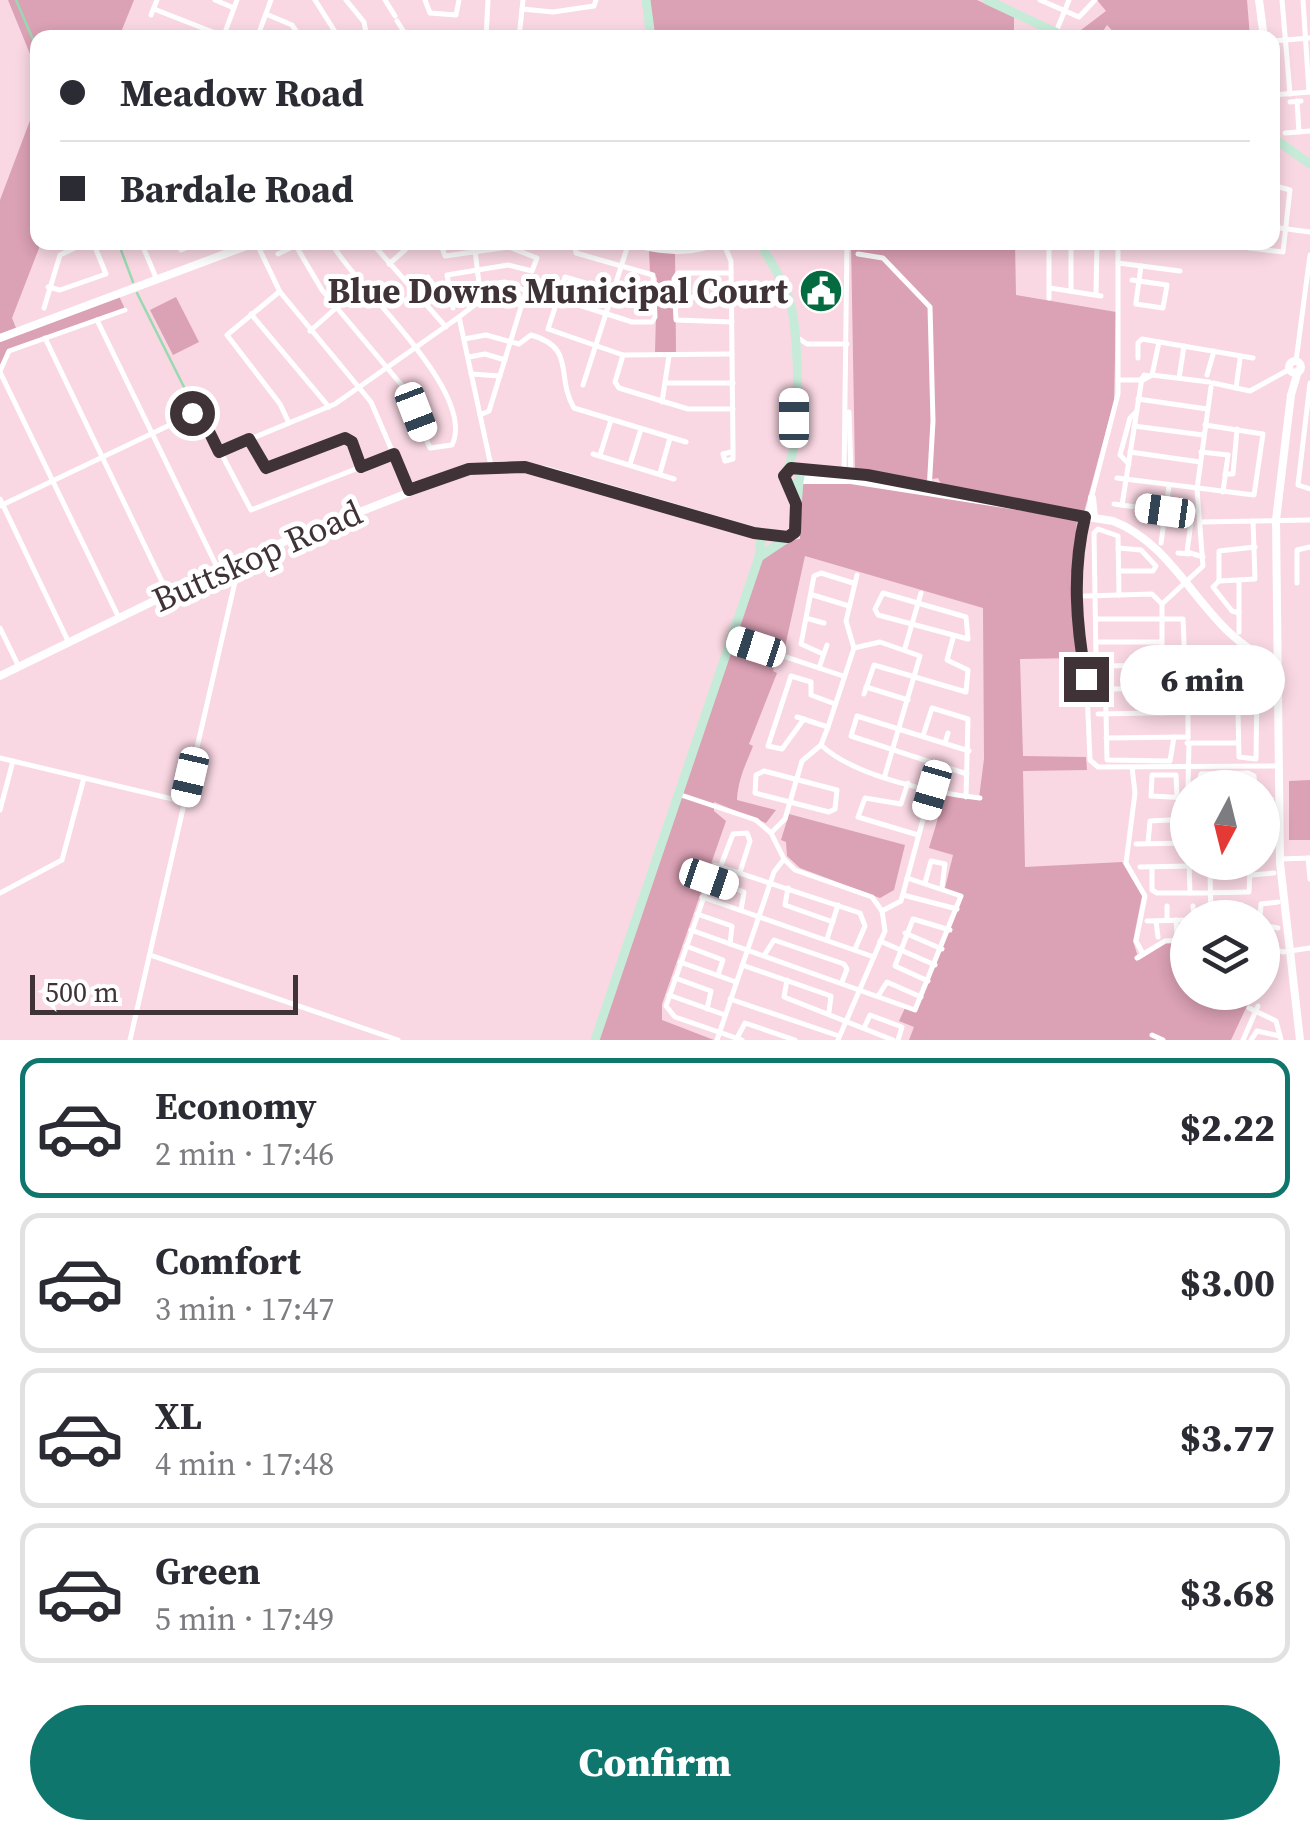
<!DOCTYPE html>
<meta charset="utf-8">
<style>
body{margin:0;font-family:"Source Serif 4",serif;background:#f2f2f3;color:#2b2b33;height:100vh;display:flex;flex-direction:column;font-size:38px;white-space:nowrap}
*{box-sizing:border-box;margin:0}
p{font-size:32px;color:#7c7c81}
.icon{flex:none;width:55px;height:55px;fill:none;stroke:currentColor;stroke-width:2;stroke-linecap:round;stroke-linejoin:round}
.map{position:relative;height:1040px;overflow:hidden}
.side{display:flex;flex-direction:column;background:#fff;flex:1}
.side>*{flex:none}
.hud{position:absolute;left:30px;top:30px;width:1250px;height:220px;border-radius:20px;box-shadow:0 5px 15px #0003;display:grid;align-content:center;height:220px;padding:0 30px;background:#fff}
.needle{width:65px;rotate:187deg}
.fabs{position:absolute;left:1170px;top:770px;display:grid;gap:20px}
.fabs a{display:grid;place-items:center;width:110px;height:110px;border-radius:50%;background:#fff;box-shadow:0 5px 15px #0003;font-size:50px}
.scale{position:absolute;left:30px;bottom:25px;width:268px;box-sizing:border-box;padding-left:10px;border:5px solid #3f3337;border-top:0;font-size:28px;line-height:35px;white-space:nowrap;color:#3f3337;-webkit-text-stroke:8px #fff;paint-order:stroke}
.end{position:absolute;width:45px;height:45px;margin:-22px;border:12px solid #3f3337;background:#fff;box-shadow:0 0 0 5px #fff}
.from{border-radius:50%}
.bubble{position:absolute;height:70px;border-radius:35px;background:#fff;box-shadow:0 5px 15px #0003;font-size:32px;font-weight:800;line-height:70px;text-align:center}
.car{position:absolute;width:30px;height:60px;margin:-30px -15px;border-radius:12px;box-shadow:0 0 8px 2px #0007;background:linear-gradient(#fff 24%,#345 0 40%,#fff 0 76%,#345 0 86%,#fff 0)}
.hud b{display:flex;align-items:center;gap:35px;height:95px;font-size:38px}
.hud b+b{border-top:2px solid #e1e1e2}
.hud i{width:25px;height:25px;background:#2b2b33}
ul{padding:18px 0 0;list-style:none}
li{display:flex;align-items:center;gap:30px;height:140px;margin:0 20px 15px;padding:0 10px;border:5px solid #e1e1e2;border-radius:20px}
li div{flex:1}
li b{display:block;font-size:38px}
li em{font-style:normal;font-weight:800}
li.on{border-color:#0f766e}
li>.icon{width:90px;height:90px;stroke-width:1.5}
.cta{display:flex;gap:20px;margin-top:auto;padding:20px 30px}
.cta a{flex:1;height:115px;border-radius:60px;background:#0f766e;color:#fff;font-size:40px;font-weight:800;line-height:115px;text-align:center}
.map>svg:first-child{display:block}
.green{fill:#dba1b5}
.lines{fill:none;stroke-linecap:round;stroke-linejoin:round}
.stream{stroke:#99d9b2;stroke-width:2.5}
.minor{stroke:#fff;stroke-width:5}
.tertiary{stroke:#fff;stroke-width:8}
.secondary{stroke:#c6ecd9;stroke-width:9}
.route{stroke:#3f3337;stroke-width:12}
.labels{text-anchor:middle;stroke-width:10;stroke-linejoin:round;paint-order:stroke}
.poi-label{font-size:35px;font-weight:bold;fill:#3f3337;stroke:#fff;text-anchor:end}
.street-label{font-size:35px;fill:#3f3337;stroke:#fff}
</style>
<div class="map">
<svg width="1310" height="1040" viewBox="0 0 1310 1040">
<rect width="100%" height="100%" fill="#f9d8e3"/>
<g class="green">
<polygon points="8,0 134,0 119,37 38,38 37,71"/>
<polygon points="650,0 977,0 1014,17 1014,37 655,37"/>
<polygon points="1097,0 1247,0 1250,37 1118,37 1107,25 1099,37 1081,30 1106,11"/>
<polygon points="37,102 38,242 41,243 12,318 16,328 0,334 0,200"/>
<polygon points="851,243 1015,243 1016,295 1116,312 1114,402 1084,512 944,490 938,478 922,481 855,469"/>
<polygon points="649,251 675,251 676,352 655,352 657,278 650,272"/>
<polygon points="119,296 125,309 11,349 0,365 0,339"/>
<polygon points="176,297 199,342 173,355 150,310"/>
<path d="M 844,482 L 1077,519 L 1072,604 L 1079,658 L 1020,659 L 1023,756 L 1086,757 L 1087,770 L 1023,771 L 1025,867 L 1122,862 L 1142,896 L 1133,941 L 1139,960 L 1166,943 L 1187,943 L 1188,992 L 1253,993 L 1231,1040 L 909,1040 L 914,1027 L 899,1021 L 905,1008 L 913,1011 L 961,894 L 945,888 L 953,855 L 929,848 L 945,795 L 979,798 L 984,759 L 983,608 L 805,556 L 783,656 L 777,655 L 773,671 L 777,673 L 749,744 L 753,746 C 747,762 738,778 737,800 L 776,810 L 766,823 L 714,802 L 714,811 L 726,821 L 662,1004 L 662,1020 L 714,1040 L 598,1040 L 761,559 L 786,541 L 800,539 L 801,484 Z"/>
<polygon points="1310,780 1310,840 1289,840 1289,781"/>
<polygon points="789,814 905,845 894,890 880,898 800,868 787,856 786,842 781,840"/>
</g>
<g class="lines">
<g class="stream">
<polyline points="16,0 38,51"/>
<polyline points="118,242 133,282"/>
<polyline points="137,293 194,407"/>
</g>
<g class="minor">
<polyline points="215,0 234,8"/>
<polyline points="315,0 339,38"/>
<polyline points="346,0 364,22 367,38"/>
<polyline points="385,0 395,16"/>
<polyline points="425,0 430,13 456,15 459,0"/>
<polyline points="1040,0 1079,17 1095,0"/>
<polyline points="1282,0 1290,94"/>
<polyline points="1303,0 1309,92"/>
<polyline points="154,9 228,38"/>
<polyline points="522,9 553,12 594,6 596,0"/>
<polyline points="266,14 292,25 301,38"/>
<polyline points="151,15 157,0"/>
<polyline points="397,21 408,38"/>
<polyline points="1056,32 1069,0"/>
<polyline points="599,34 599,38"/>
<polyline points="224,35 237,0"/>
<polyline points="257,38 271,0"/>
<polyline points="486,38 488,0"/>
<polyline points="519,38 523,0"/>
<polyline points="1272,41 1310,38"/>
<polyline points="1273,95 1310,92"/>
<polyline points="1297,101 1299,132"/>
<polyline points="1290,102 1301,101"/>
<polyline points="1285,133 1310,131"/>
<polyline points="1272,227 1310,232"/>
<polyline points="141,242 157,280"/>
<polyline points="176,242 181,250 200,242"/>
<polyline points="256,242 280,292 371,402 409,490"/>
<polyline points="371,242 446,327"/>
<polyline points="440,242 445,256 509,247 537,258 532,271 508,265 447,275 450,290 505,282 526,291 489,411 480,415"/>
<polyline points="474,242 481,300 459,317 491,466"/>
<path d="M 623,242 C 650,251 694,258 719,242"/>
<polyline points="723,242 731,261 733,447 733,459 725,461 723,454 731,452"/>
<polyline points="1049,242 1049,298"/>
<polyline points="1118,242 1118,394 1076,557 1077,631 1087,691 1090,760 1098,767 1278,766"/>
<polyline points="1246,242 1249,248 1283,252 1290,190 1272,185"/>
<path d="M 296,246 L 322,290 L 404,388 L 430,448 L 452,445 C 478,392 355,287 331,242"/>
<polyline points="278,254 302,242"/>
<polyline points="858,254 883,258 930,307 933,421 929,491"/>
<polyline points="1118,263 1180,271"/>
<polyline points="389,264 414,242"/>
<polyline points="731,273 678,273 674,279 676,320 732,322"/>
<polyline points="1132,280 1167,285 1163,308 1136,304"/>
<polyline points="48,287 60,290 106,274 93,242"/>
<polyline points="1050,288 1101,296"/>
<polyline points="450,290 453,308"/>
<polyline points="414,291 428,277"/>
<polyline points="1071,291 1071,242"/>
<polyline points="279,292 227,335 280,404 289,423"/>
<polyline points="1096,295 1097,242"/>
<polyline points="629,296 565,277 548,329 623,355 732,354"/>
<polyline points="674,297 731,298"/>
<polyline points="557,298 632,322 652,322 655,317 653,275 576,253 574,242"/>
<polyline points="481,300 522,305"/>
<polyline points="1136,302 1141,266"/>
<polyline points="44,308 60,255 87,242"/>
<polyline points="251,314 329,407"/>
<polyline points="97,320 218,569"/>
<polyline points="310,331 336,308"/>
<polyline points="45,338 168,594"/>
<polyline points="798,338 807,344 847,344"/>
<path d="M 464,339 L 486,335 L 519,344 L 531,335 C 577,348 555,376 574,408 L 686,442"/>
<polyline points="623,355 615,382 619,388 688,409 733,409"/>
<polyline points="469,357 485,354 505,360"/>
<polyline points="1138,358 1138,343 1142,339 1253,358"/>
<polyline points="1296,361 1310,255"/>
<polyline points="0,371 9,351 125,310"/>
<polyline points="0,372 119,618"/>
<polyline points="471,374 500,376"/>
<polyline points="1152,375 1159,342"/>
<polyline points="1207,375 1214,351"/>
<polyline points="1149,376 1144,375 1143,380 1152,375 1209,382"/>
<polyline points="1179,378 1184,346"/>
<polyline points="1118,380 1140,380"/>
<polyline points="668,383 733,383"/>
<polyline points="1213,383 1250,391 1290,369"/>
<polyline points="1310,383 1298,485 1310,489"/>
<polyline points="583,385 629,242"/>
<polyline points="1236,388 1240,359"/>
<polyline points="1138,399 1207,409"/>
<polyline points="662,402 669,356"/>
<polyline points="849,412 851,476"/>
<polyline points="1134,426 1203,435"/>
<polyline points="250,440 262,465 269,468 345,438 351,442 361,467"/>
<polyline points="219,452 335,404 459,317"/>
<polyline points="1130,452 1200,462"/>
<polyline points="1201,452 1228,455"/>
<polyline points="593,454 674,479"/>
<polyline points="600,455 611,420"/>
<polyline points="630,464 641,429"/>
<polyline points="1129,464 1120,455 1130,418 1136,412"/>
<polyline points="660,473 670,438"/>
<polyline points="1225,474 1233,474 1237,429"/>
<polyline points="844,476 847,242"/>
<polyline points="1117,478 1254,495 1263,434 1205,425"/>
<polyline points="1223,492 1228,455"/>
<polyline points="0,499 69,643"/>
<polyline points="1114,504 1165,511"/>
<polyline points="1122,505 1142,378"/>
<polyline points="0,506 195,413 202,417 251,510 394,454"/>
<polyline points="1141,508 1163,525"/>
<polyline points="1196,511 1192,515 1187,552 1203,557"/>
<polyline points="1200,522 1310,520"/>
<polyline points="1161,543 1169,486"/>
<polyline points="1118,548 1141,550 1156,566 1153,571 1119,571"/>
<polyline points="1178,553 1189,554"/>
<polyline points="1219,581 1255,579 1253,521"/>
<polyline points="1239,582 1239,632"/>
<polyline points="1297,583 1297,550 1310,547"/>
<polygon points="883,593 966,617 968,639 878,615 875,609"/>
<polyline points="813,595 849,606"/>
<polyline points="1085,596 1152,594 1162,604"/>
<polyline points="1239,613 1232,611 1213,587 1219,581 1219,551 1255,547"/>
<polyline points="809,619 824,623"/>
<polyline points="1096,619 1183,619 1186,688"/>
<polyline points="0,628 19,667"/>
<polyline points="732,639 843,676"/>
<polyline points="1096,642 1161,642"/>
<polyline points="854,648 880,642 920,656 885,775"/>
<polyline points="905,648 921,593"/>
<polyline points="823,654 801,644 814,576 821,573 853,583"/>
<polyline points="1186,665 1238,664 1242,687"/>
<polyline points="1105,666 1096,659 1094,533 1098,529 1118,536 1119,595"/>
<polyline points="1105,666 1107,760 1170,761 1174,737"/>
<polyline points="1105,666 1161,665"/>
<polyline points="819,668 827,645"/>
<polyline points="866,687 908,700"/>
<polyline points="1105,689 1257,688 1256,759 1239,757 1238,712"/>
<polyline points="864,694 874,665 966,692 968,670 947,660 953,638"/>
<polyline points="1162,713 1162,604 1203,566 1197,489 1211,387"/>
<polyline points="1188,713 1188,738"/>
<polyline points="1098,714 1259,711"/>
<polyline points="797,717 828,727"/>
<polyline points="804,719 782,749 768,746 791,676 811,682 811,695 835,704"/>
<polyline points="923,736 932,708 968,719 966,797"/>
<polyline points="1106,738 1188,737"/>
<polyline points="945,743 948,733"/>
<polyline points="1187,743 1238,743"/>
<path d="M 821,745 C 855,777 934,793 980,798"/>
<polyline points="0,758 185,802"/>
<polyline points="1132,767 1135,793 1126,863 1145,896 1136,941 1143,954"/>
<polygon points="764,771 837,790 835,809 829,812 755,793 756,775"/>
<polyline points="967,774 851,736 857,716 969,751"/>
<polyline points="908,783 901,804 865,798 858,817 918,835"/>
<polyline points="1188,788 1189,743"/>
<polyline points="1197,788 1201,774 1248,773 1254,776 1255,788"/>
<polyline points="678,794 756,820 771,833 784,859 795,870 872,897 882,911 885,931 838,1040"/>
<polyline points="1177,796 1176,775 1152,775 1151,796 1188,798"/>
<polyline points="1262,799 1271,799"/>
<polyline points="0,810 13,761"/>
<polyline points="1262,826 1271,827 1272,847"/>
<polyline points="771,833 785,819 802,761 821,745 828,727 854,648 846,621 857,575"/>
<polyline points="1148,843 1150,821 1188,819"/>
<polyline points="1136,844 1188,843"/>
<polyline points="1308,858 1310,879"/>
<polyline points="1280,859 1310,858"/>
<polyline points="1189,862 1190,893"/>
<polyline points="721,865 733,834 747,833 750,841 740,872"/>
<polyline points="1140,867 1189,866"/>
<path d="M 1152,867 L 1152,890 L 1157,893 C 1186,893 1216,893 1246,892 L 1249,892 L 1250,870 L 1211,871 L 1210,873 L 1211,918"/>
<polyline points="1252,875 1274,873"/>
<polyline points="709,879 744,892 741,910"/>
<polyline points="925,883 931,861 945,864 942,887"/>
<polyline points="788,888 785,905 833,922"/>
<polyline points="0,893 62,860 84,778"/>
<polyline points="903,895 957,909"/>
<polyline points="702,897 874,957"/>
<polyline points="1167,906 1167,920"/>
<polyline points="1193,906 1194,918"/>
<polyline points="882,911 901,901 931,790"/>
<polyline points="697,914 732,926 730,944"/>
<polyline points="1228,918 1228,906"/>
<polyline points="1260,918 1261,904 1278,902"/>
<polyline points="1176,920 1177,934"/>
<polyline points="1147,921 1188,920"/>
<polyline points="1156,921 1158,937"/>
<polyline points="1262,925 1278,928"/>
<polyline points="691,930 915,1010 961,896 907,878"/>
<polyline points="905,933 942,949"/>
<polyline points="827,939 838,905"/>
<polyline points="880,941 935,965"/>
<polyline points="686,946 723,960 718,975"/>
<polyline points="1262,946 1283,952 1310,948"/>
<polyline points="765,954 774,940 844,964 847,969 842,982"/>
<polyline points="150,955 398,1040"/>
<polyline points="1137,958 1165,941 1188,940"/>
<polyline points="680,962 736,982"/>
<polyline points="742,965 831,996 829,1012"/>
<polyline points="675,978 711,991 707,1009"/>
<polyline points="787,980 784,997 893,1040"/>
<polyline points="928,981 895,966 913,919 950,930"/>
<polyline points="669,995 725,1015"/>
<polyline points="878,996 887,982 921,997"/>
<polyline points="730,999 839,1036"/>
<polyline points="1249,1008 1276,1021 1281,1040"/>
<polyline points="864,1028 870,1015 902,1027 898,1040"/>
<polyline points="1152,1035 1163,1040"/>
<polyline points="737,1038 745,1023 795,1040"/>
<polyline points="130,1040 240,560"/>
<polyline points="717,1040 774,872 784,859"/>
<polyline points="742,1040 675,1017 666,1006 715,865 860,913 865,926 855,949"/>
<polyline points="1243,1040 1258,1006"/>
<polyline points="1251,1040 1257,1031 1280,1036"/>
</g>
<g class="tertiary">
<polyline points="1259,0 1264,38"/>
<polyline points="1272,93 1272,126"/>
<polyline points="0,338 257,242"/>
<circle cx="1295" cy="367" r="6"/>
<polyline points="1298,371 1291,395 1276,520 1280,863 1300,1040"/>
<polyline points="798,470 912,484"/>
<path d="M 799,480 L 851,480 L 1113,521 C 1183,548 1204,637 1277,663"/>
<polyline points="1092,498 1094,517"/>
<polyline points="0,676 240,559 469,469 504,465 546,470 765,534"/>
</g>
<g class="secondary">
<polyline points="646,0 651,38"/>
<polyline points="987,0 1068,38"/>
<polyline points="1272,137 1310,164"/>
<path d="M 759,242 C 771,262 785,283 791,306 C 799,338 802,442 787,470"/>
<circle cx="792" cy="476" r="8"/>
<polyline points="759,557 795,533 799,481"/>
<polyline points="595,1040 759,557 761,538 769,533 788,537"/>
</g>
</g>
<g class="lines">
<path class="route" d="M 192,413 L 201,415 L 219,452 L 249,439 L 266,468 L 345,438 L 352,442 L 361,467 L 394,454 L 409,490 L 469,469 L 525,467 L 754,533 L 788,537 L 795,532 L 796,504 L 784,476 L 791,468 L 867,475 L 1085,517 C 1072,571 1076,624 1086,679"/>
</g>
<defs>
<g id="civic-disc" transform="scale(2.25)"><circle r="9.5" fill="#046a40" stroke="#fff"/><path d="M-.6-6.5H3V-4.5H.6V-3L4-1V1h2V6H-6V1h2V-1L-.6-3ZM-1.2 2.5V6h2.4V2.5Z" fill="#fff"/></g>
</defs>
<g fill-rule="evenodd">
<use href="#civic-disc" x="821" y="291"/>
</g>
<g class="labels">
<g class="poi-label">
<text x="788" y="303">Blue Downs Municipal Court</text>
</g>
<g class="street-label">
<text transform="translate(257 556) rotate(-24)" y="12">Buttskop Road</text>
</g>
</g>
</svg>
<div class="fabs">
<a><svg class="needle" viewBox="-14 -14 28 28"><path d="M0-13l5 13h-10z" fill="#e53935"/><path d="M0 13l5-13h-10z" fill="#7c7c81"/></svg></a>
<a><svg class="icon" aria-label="layers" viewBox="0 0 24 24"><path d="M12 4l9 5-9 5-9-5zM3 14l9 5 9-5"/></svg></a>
</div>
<div class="scale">500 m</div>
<i class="end from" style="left:192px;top:413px"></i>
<i class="end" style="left:1086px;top:679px"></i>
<div class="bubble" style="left:1120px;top:645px;width:165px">6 min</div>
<i class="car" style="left:416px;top:412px;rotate:159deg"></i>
<i class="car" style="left:794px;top:418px;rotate:0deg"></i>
<i class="car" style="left:1165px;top:511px;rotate:278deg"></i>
<i class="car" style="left:756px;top:647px;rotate:288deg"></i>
<i class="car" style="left:190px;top:777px;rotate:193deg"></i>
<i class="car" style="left:932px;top:790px;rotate:196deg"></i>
<i class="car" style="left:709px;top:879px;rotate:109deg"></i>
<div class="hud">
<b><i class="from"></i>Meadow Road</b>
<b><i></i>Bardale Road</b>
</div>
</div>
<section class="side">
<ul>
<li class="on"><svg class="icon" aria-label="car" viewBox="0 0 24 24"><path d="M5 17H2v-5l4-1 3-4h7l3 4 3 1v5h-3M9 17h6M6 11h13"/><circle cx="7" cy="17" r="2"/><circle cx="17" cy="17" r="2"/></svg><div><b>Economy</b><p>2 min · 17:46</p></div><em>$2.22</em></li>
<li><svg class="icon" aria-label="car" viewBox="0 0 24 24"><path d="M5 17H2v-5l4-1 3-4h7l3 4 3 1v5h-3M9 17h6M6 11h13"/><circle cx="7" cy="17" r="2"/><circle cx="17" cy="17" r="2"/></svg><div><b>Comfort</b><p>3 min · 17:47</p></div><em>$3.00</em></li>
<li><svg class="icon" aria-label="car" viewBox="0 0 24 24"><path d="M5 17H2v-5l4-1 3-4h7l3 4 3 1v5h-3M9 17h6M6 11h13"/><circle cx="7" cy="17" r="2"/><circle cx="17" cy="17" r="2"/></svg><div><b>XL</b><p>4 min · 17:48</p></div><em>$3.77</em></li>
<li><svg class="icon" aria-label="car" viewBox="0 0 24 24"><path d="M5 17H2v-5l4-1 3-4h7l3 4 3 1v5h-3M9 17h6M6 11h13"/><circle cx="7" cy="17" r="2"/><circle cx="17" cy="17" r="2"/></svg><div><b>Green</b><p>5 min · 17:49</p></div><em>$3.68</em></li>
</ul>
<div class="cta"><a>Confirm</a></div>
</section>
